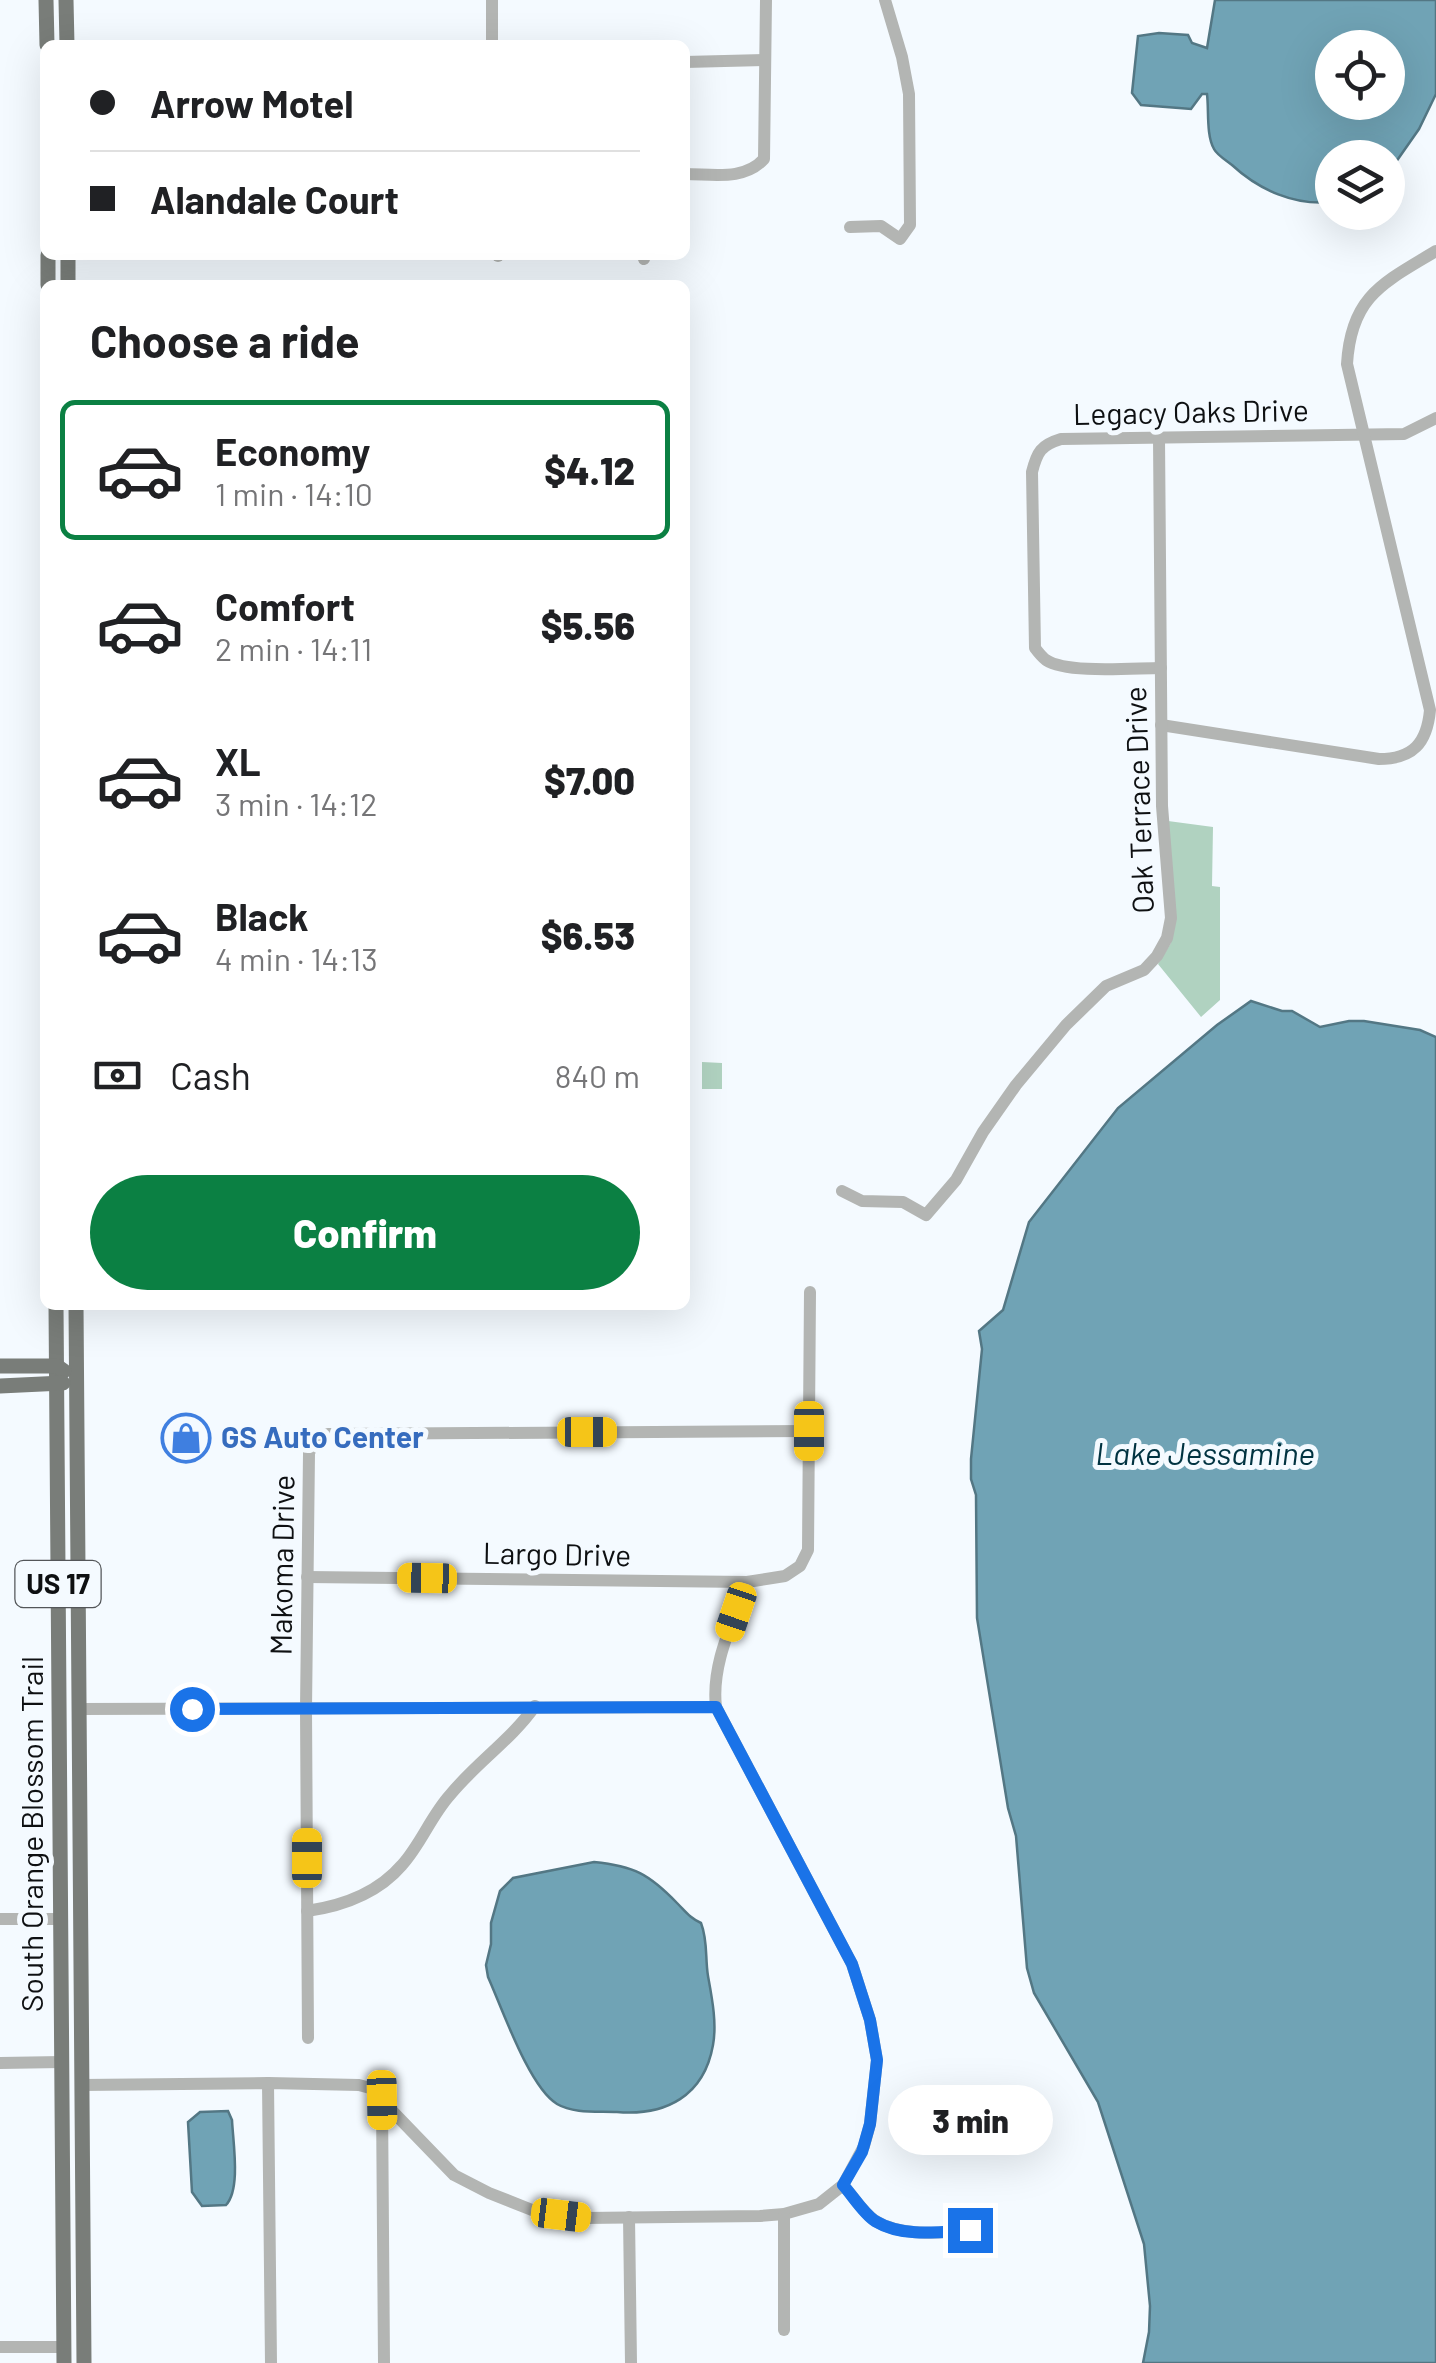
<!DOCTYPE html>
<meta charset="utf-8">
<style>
body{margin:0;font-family:Barlow,sans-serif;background:#f2f2f2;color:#202124;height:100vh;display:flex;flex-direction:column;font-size:38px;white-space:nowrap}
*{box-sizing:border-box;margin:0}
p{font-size:32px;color:#757577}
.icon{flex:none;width:55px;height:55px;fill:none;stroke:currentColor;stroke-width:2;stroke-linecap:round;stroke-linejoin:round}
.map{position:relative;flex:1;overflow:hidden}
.side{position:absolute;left:40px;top:280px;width:650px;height:1030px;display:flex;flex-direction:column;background:#fff;border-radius:15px;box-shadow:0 10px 40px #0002}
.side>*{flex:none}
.top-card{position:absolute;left:40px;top:40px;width:650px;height:220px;border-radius:15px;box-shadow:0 10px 40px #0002;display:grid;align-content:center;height:220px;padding:0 50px;background:#fff}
.tools{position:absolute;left:1315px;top:30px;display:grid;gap:20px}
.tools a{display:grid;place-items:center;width:90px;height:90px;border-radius:50%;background:#fff;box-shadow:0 10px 40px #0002;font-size:50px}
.end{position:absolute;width:45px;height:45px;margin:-22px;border:12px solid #1a73e8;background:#fff;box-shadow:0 0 0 5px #fff}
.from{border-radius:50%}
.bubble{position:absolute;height:70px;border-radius:35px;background:#fff;box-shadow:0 10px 40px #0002;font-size:32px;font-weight:800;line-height:70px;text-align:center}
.car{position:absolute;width:30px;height:60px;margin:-30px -15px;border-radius:12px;box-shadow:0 0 8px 2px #0007;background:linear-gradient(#f5c518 24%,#345 0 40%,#f5c518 0 76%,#345 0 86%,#f5c518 0)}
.top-card b{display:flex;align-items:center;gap:35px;height:95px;font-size:38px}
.top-card b+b{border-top:2px solid #e0e0e0}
.top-card i{width:25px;height:25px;background:#202124}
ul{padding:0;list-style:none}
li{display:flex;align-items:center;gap:30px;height:140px;margin:0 20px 15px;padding:0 30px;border:5px solid transparent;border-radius:15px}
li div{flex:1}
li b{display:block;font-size:38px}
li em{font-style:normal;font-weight:800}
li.active{border-color:#0b8043}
li>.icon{width:90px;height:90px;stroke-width:1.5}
h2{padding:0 50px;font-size:45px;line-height:120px}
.pay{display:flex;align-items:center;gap:25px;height:110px;padding:0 50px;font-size:38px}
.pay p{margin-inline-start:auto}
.button{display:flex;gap:20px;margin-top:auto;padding:20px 50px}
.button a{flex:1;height:115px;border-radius:60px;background:#0b8043;color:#fff;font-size:40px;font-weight:800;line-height:115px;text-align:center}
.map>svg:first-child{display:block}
.green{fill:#b0d2c0}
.water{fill:#70a3b5;stroke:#537784;stroke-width:2.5;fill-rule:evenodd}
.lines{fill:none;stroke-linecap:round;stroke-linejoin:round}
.minor{stroke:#b3b5b3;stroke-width:12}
.major{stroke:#797d79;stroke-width:15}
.route{stroke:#1a73e8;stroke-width:12}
.labels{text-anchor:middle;stroke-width:10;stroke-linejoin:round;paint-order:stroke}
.shield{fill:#f4faff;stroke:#535659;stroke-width:2.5}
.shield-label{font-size:28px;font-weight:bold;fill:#0e1012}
.street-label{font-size:30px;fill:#0e1012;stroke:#f4faff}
.shop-label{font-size:30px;font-weight:bold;fill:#366cbe;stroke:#f4faff;text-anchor:start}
.water-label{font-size:32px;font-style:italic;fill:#013341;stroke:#f4faff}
</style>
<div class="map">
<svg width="1436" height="2363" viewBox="0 0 1436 2363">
<rect width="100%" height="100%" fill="#f4faff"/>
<g class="green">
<polygon points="1168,821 1213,827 1212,886 1220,887 1220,1000 1201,1017 1158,964 1171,943"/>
<polygon points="702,1062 722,1063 722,1089 702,1089"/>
</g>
<g class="water">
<path d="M 1215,0 L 1436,0 L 1436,94 L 1419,129 L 1389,172 L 1388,173 L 1388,158 L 1332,158 L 1332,202 C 1295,206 1259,190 1232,165 C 1227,161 1217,155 1214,149 C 1206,135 1209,110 1207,94 L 1202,94 L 1191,109 L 1141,105 L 1132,93 L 1138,36 L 1159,33 L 1188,35 L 1192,43 L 1207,48 ZM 1332,48 L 1388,48 L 1388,102 L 1332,102 Z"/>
<polygon points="1251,1001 1282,1011 1292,1011 1320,1027 1349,1021 1364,1021 1420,1030 1436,1037 1436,2363 1143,2363 1149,2332 1150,2306 1144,2244 1098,2102 1034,1993 1027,1968 1016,1836 1008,1808 977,1618 976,1495 971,1479 971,1459 982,1349 979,1331 1003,1310 1029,1222 1118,1108 1217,1025"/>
<path d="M 594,1862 C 634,1866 649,1874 677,1903 C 686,1912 690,1918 701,1923 C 708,1941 705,1958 708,1976 C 712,1998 717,2023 713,2045 C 704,2096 666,2116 617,2112 C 598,2111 574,2114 557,2104 C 529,2087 502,2008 488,1977 L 486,1965 L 491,1944 L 491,1923 L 500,1891 L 513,1878 Z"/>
<path d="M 228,2111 L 232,2120 C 233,2142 241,2189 226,2205 L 202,2206 L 192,2192 L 188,2122 L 200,2112 Z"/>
</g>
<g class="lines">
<g class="minor">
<polyline points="492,0 492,45"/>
<polyline points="685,62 764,60"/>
<path d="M 685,174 C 713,174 744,181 764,159 L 766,0"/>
<polyline points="850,227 881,226 900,239 910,225 909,94 902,57 885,0"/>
<polyline points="498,255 498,256"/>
<polyline points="643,255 644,259"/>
<path d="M 1161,668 C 1133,668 1067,674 1046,660 C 1042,657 1038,652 1035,648 L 1032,472 C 1037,452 1041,445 1061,439 L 1404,434 L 1436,418"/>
<path d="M 1161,725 L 1379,759 C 1413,759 1427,743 1430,710 L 1347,364 C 1351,296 1383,283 1436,251"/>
<polyline points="842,1191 862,1201 903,1202 926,1215 956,1180 983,1132 1016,1085 1066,1025 1106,986 1144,970 1157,956 1167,938 1171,918 1162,806 1159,438"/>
<polyline points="307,1577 747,1582 785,1576 800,1566 808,1550 810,1292"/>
<polyline points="78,1709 716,1707"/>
<path d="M 307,1911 C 342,1906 378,1893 402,1865 C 421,1844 431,1816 450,1795 C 476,1763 511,1740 535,1706"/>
<polyline points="0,1919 61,1919"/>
<path d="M 308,2038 L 306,1709 L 309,1453 C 313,1443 317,1437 328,1434 L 809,1431"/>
<polyline points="0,2063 62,2062"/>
<polyline points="268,2083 271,2363"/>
<path d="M 82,2085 L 268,2083 L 359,2085 L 370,2088 L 454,2175 L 489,2193 L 537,2212 L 585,2218 L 760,2216 L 784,2214 L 819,2204 L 843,2185 L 864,2146 L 870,2124 L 877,2060 L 870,2020 L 852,1964 L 716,1707 C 711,1664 733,1622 747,1582"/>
<polyline points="382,2100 384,2363"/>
<path d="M 843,2185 C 853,2196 863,2212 874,2220 C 904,2240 957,2231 990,2229"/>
<polyline points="784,2214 784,2330"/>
<polyline points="629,2217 631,2363"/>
<polyline points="0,2347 64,2347"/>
</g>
<g class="major">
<polyline points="46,0 47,45"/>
<polyline points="66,0 67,45"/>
<polyline points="48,255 48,285"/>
<polyline points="68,255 68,285"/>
<polyline points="56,1305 64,2363"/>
<polyline points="76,1305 84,2363"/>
<polyline points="0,1366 57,1366 64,1371"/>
<polyline points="0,1386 63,1383"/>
</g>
</g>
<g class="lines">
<path class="route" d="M 192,1709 L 716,1707 L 852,1964 L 870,2020 L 877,2060 L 870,2124 L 862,2152 L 843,2185 C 853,2196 863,2213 875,2221 C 903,2238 940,2232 970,2230"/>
</g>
<defs>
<g id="shop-ring" transform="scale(2.5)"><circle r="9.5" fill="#f4faff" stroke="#3f7fe0" stroke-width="1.5"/><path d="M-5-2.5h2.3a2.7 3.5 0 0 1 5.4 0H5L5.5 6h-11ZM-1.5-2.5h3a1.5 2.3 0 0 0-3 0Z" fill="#3f7fe0"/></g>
</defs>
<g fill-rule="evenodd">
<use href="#shop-ring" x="186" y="1438"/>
</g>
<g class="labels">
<rect class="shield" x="15.5" y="1561" width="85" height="46" rx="8"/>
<g class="shield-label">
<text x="58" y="1594">US 17</text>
</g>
<g class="street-label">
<text transform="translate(1191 413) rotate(-1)" y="10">Legacy Oaks Drive</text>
<text transform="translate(1140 800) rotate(-92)" y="10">Oak Terrace Drive</text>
<text transform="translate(557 1555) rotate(1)" y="10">Largo Drive</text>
<text transform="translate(283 1565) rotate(-89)" y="10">Makoma Drive</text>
<text transform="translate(33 1834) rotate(-90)" y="10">South Orange Blossom Trail</text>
</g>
<g class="shop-label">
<text x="221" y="1448">GS Auto Center</text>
</g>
<g class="water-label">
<text x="1205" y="1465">Lake Jessamine</text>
</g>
</g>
</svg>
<div class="tools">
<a><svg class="icon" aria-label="locate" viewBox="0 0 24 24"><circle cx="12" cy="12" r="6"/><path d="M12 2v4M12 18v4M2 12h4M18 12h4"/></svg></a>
<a><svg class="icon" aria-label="layers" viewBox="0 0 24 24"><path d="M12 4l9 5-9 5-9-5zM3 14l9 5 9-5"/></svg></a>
</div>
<i class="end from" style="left:192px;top:1709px"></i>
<i class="end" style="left:970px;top:2230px"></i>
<div class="bubble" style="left:888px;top:2085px;width:165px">3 min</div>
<i class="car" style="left:809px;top:1431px;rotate:180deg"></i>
<i class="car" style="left:587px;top:1432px;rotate:90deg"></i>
<i class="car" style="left:427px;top:1578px;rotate:271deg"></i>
<i class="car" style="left:736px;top:1612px;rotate:199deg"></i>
<i class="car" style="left:307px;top:1858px;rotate:0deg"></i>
<i class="car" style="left:382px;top:2100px;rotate:179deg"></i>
<i class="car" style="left:561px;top:2215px;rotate:97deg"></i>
<div class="top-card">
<b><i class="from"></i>Arrow Motel</b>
<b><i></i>Alandale Court</b>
</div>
<section class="side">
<h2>Choose a ride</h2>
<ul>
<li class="active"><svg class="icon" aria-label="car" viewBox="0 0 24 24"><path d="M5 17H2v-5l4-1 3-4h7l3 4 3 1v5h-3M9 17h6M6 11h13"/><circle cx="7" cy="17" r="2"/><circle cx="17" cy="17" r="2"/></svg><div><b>Economy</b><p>1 min · 14:10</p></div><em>$4.12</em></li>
<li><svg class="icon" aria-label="car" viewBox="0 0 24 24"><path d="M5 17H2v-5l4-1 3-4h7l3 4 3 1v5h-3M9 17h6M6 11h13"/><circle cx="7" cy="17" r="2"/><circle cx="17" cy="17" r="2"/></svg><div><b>Comfort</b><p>2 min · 14:11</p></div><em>$5.56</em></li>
<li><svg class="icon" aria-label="car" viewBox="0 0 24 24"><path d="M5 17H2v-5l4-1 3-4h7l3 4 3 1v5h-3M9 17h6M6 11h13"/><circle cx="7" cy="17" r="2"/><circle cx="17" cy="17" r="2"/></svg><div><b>XL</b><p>3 min · 14:12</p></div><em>$7.00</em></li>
<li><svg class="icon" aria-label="car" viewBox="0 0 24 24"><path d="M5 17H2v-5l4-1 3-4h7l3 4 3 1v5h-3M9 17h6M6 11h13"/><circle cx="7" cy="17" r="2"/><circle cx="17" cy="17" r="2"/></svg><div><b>Black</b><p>4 min · 14:13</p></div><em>$6.53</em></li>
</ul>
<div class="pay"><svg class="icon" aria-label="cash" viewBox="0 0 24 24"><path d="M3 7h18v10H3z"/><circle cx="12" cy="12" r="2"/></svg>Cash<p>840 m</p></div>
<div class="button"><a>Confirm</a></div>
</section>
</div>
